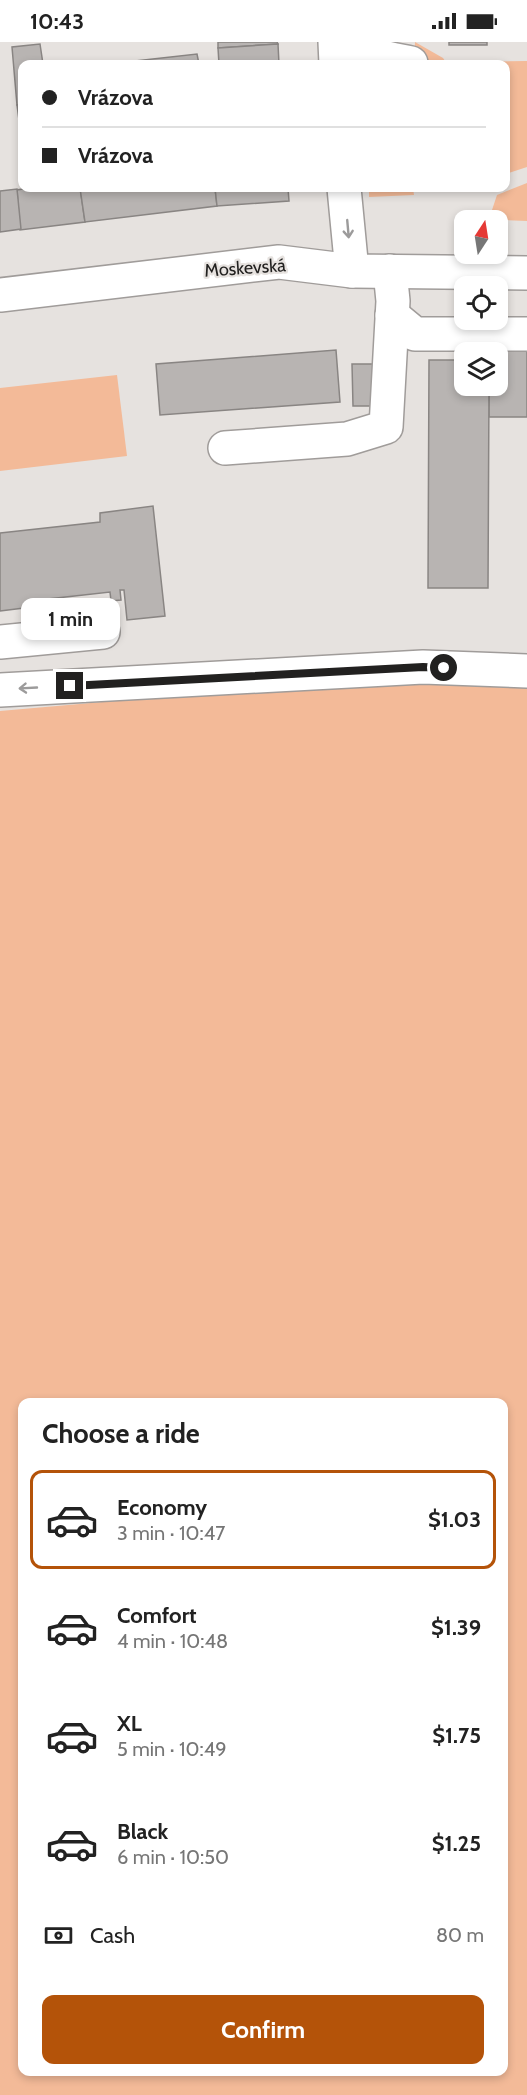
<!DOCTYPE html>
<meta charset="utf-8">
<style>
body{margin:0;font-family:Cabin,sans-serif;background:#f6f6f6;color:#222;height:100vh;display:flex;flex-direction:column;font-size:22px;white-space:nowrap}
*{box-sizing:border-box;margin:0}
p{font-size:20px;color:#767676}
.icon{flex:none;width:33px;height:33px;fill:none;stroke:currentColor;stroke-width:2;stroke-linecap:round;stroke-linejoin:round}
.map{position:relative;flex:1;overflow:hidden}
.details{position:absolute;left:18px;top:1356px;width:490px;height:678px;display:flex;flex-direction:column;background:#fff;border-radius:12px;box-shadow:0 3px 9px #0003}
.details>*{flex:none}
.top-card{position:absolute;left:18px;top:18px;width:492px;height:132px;border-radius:12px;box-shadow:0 3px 9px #0003;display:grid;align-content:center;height:132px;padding:0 24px;background:#fff}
.needle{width:39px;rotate:12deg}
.fabs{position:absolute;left:454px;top:168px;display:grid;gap:12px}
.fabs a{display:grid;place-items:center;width:54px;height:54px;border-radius:12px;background:#fff;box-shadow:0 3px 9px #0003;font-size:30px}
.end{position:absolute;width:27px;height:27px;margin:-14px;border:8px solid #222120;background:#fff;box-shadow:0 0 0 3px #fff}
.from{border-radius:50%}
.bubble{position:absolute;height:42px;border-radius:12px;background:#fff;box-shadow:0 3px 9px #0003;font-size:20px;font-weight:800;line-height:42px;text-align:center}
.top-card b{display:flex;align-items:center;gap:21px;height:57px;font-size:22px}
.top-card b+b{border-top:2px solid #e0e0e0}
.top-card i{width:15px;height:15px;background:#222}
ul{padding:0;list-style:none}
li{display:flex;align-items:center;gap:18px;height:99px;margin:0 12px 9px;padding:0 12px;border:3px solid transparent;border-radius:12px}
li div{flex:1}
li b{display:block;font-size:22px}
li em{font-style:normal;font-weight:800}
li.on{border-color:#b45309}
li>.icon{width:54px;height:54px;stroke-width:1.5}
h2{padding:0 24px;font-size:27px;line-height:72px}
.pay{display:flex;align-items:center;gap:15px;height:66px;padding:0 24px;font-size:22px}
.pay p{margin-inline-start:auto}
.action{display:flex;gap:12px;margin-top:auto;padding:12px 24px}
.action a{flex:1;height:69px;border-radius:12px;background:#b45309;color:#fff;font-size:24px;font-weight:800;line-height:69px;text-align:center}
.status{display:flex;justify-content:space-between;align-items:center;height:42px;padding:0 30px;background:#fff;direction:ltr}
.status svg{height:16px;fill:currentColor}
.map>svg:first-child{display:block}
.green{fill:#f3ba98;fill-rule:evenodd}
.building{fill:#b8b4b2;stroke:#898583;stroke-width:1.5}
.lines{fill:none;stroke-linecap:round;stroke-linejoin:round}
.minor-casing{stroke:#a09c9a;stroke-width:36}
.minor{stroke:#fff;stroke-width:33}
.oneway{stroke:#9c9b9b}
.route{stroke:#222120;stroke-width:8}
.labels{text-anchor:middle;stroke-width:4.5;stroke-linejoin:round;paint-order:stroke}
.street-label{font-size:18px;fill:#222120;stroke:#e6e2df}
</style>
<div class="status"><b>10:43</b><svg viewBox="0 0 49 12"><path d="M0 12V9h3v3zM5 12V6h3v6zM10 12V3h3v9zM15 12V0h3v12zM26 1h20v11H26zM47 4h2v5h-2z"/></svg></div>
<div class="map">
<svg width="527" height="2053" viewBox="0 0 527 2053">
<rect width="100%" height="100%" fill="#e6e2df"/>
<g class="green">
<polygon points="415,0 443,16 447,22 414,22"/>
<polygon points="527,19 527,125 506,132 506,22 466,22 469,20"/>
<polygon points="527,141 527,179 500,178 494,175 492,168 497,153"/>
<polygon points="369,146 413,146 414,153 369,155"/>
<polygon points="117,333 127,414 0,429 0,346"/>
<path d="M 434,637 L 527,638 L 527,2053 L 0,2053 L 0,669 L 216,650 ZM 22,1360 L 504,1360 L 504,2030 L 22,2030 Z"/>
</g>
<g class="building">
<polygon points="218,0 277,0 278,2 218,6"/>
<rect x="449" y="0" width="38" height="3"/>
<polygon points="40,2 43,22 22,22 22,63 17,63 12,5"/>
<polygon points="278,2 279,22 219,22 218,6"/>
<polygon points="197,12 199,22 108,22"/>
<polygon points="17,63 22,63 22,93 21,93"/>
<polygon points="29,146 80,146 85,180 20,188 17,148"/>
<polygon points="80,146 215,146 217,164 85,180"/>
<polygon points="215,146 288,146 289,159 217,164"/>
<polygon points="17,147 21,187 0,190 0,149"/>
<polygon points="500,307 527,308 527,375 489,375 489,344 498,344 498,318 501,318"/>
<polygon points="336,308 340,360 160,373 156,322"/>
<polygon points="429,318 465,318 465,344 489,344 488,546 428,546"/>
<polygon points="352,322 375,322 375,364 353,364"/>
<polygon points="153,464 165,574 127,578 124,548 120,548 121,558 111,559 110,550 48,557 48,563 0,569 0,491 100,480 100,471"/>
</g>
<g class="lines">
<g class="minor-casing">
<g id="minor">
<polyline points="335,0 336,22"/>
<path d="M 356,0 C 370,15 392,17 411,21"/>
<polyline points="344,146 352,229"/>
<polyline points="0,253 279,220 352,229 527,231"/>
<polyline points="392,273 415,292 527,292"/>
<polyline points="225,406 347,397 386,385 393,259 390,229"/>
<polyline points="0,600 103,590"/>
<polyline points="0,648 423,625 527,629"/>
</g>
</g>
<use href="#minor" class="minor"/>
</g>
<defs><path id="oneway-shaft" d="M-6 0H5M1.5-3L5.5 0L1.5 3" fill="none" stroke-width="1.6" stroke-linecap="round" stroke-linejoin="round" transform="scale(1.5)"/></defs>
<g class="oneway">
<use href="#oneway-shaft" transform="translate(348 187) rotate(85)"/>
<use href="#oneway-shaft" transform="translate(28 646) rotate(177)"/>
</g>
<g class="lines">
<polyline class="route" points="70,644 423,625 444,626"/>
</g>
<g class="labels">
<g class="street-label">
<text transform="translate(245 226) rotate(-4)" y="6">Moskevská</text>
</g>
</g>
</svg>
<div class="fabs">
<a><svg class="needle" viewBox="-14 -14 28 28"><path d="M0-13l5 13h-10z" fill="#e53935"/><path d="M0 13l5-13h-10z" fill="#767676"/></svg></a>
<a><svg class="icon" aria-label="locate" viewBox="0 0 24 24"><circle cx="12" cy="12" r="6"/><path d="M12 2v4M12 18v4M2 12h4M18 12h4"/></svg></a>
<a><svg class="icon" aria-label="layers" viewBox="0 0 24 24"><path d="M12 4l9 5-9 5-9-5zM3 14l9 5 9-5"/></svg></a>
</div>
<i class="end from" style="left:444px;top:626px"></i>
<i class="end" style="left:70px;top:644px"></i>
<div class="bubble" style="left:21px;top:556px;width:99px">1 min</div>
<div class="top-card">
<b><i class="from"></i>Vrázova</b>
<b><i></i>Vrázova</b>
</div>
<section class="details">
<h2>Choose a ride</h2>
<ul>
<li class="on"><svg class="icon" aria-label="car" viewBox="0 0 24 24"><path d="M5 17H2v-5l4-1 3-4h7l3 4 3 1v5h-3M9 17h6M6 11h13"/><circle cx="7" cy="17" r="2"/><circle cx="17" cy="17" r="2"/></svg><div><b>Economy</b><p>3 min · 10:47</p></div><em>$1.03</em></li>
<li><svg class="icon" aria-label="car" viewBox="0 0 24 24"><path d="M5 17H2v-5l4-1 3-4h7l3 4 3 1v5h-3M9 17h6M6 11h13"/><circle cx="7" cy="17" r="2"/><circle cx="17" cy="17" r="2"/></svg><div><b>Comfort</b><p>4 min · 10:48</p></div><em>$1.39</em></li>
<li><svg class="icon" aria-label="car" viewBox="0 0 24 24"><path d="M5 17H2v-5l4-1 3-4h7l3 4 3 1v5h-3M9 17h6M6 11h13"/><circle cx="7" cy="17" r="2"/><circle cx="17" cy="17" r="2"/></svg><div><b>XL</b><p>5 min · 10:49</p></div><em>$1.75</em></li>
<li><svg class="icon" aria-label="car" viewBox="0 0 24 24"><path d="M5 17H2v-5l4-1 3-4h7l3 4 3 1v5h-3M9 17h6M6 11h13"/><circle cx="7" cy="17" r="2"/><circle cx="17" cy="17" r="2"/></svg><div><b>Black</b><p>6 min · 10:50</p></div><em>$1.25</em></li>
</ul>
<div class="pay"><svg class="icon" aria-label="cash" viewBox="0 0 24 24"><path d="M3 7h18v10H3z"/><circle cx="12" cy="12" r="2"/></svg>Cash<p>80 m</p></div>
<div class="action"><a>Confirm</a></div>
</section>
</div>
